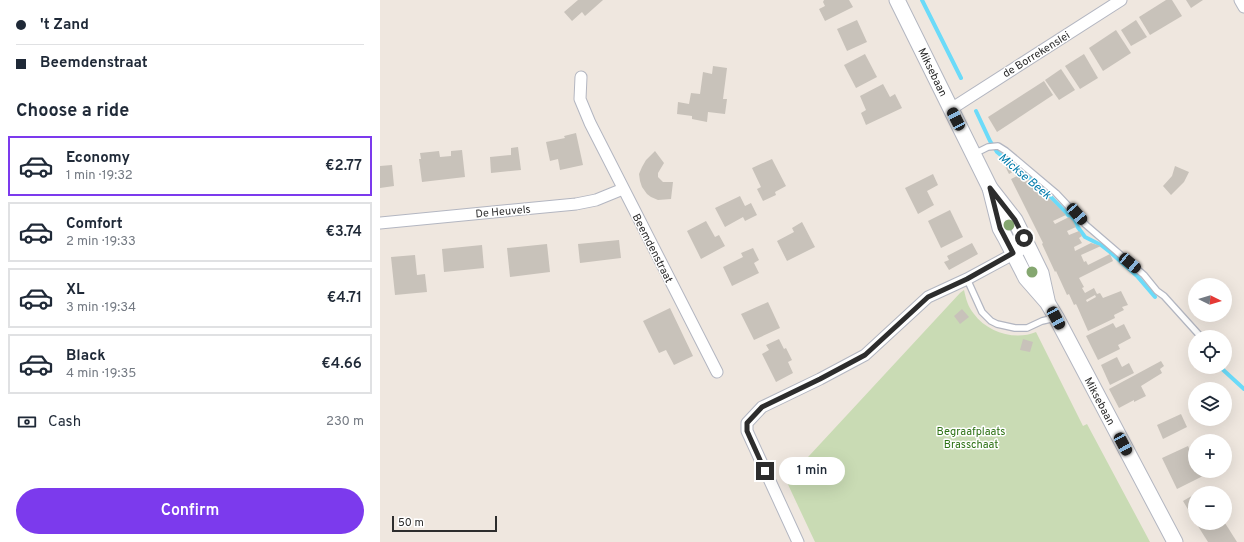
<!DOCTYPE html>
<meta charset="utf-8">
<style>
body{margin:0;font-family:Overpass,sans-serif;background:#f2f2f3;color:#1f2937;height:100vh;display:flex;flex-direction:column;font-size:15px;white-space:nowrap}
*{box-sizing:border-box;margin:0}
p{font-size:13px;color:#747a83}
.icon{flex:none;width:22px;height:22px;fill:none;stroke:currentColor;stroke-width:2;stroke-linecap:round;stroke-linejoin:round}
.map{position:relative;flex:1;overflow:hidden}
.sheet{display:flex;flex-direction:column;background:#fff;width:380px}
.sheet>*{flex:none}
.banner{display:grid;align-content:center;height:88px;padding:0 16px;background:#fff}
.needle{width:26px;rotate:95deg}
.controls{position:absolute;left:808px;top:278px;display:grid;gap:8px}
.controls a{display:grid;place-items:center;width:44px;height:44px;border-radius:50%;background:#fff;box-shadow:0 4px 16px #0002;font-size:20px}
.scale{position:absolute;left:12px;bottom:10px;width:105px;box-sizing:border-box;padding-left:4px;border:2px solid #2d2d2d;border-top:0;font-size:11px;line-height:14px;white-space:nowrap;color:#2d2d2d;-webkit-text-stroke:3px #fff;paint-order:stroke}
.end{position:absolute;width:18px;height:18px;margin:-9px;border:5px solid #2d2d2d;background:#fff;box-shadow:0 0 0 2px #fff}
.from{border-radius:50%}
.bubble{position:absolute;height:28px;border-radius:14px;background:#fff;box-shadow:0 4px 16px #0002;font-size:13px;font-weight:600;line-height:28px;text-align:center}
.car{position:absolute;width:12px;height:24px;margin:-12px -6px;border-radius:5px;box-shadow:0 0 3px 1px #0007;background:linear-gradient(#222 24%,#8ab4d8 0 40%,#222 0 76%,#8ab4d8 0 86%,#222 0)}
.banner b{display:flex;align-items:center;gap:14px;height:38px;font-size:15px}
.banner b+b{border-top:1px solid #e0e1e3}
.banner i{width:10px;height:10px;background:#1f2937}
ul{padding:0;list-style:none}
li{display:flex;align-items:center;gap:12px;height:60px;margin:0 8px 6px;padding:0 8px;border:2px solid #e0e1e3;border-radius:0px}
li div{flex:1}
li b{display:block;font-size:15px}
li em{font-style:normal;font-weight:600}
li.current{border-color:#7c3aed}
li>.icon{width:36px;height:36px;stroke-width:1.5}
h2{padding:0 16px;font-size:18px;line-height:48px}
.pay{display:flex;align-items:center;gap:10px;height:44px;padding:0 16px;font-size:15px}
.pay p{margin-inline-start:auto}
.button{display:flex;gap:8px;margin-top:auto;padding:8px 16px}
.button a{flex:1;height:46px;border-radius:24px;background:#7c3aed;color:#fff;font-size:16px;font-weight:600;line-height:46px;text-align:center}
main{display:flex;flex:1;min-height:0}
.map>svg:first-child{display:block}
.cemetery{fill:#c9dbb4}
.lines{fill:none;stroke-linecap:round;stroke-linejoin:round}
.stream{stroke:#6bdbf9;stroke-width:4}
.building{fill:#c8c2ba;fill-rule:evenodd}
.lane-casing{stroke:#b3b6c1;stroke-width:8}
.street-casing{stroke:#b3b6c1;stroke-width:13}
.secondary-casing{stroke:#b3b6c1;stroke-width:17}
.lane{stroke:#fff;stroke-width:5.5}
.street{stroke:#fff;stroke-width:11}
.secondary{stroke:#fff;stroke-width:15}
.tree{fill:#85a770}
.route{stroke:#2d2d2d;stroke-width:5}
.labels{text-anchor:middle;stroke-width:3;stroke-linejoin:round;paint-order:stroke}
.street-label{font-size:11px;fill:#2d2d2d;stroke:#fff}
.park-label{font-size:11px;fill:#2e7215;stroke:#fff}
.water-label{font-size:12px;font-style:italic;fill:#037cac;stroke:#fff}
</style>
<main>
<section class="sheet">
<div class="banner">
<b><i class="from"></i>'t Zand</b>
<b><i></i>Beemdenstraat</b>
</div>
<h2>Choose a ride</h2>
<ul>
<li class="current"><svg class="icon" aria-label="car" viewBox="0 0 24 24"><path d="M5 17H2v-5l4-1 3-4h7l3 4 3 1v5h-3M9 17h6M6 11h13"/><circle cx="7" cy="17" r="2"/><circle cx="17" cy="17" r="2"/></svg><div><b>Economy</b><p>1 min · 19:32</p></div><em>€2.77</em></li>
<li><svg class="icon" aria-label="car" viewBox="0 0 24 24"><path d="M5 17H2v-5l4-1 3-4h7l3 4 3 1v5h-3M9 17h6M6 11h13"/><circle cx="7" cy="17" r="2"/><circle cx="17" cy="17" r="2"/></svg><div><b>Comfort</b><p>2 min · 19:33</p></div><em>€3.74</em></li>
<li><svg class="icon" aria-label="car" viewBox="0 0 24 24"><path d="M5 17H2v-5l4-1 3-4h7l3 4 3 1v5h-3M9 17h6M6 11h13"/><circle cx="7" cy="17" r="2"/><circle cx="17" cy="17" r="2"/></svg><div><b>XL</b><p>3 min · 19:34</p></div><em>€4.71</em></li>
<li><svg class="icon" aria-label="car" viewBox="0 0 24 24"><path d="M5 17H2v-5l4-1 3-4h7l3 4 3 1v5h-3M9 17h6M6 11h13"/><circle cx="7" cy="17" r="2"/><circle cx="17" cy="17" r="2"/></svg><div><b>Black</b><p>4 min · 19:35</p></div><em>€4.66</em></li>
</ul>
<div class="pay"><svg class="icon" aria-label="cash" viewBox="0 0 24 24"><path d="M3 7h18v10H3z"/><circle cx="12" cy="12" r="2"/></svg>Cash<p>230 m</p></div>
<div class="button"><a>Confirm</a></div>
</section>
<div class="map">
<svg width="864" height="542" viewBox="0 0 864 542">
<rect width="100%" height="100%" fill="#efe7df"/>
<path class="cemetery" d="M 584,290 C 586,299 588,307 594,314 C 607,332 635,341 656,332 L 703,426 L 707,424 L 770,542 L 435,542 L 404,476 L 416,470 L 580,293 Z"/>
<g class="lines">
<g class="stream">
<polyline points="542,0 581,78"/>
<polyline points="596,111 610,141 617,152 663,189 692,219 705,237 721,245 730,252 757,276 775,297"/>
<polyline points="840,367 864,389"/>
</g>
</g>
<g class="building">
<polygon points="198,0 223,0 205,16 202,12 192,21 184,12"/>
<polygon points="444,0 469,0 473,7 445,21 439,9 445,6 443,2"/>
<polygon points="786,0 792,0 802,16 770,35 759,17"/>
<polygon points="806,0 823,0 811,8"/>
<polygon points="477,20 487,42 467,51 457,29"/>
<polygon points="756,20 767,37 751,46 741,30"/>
<polygon points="736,30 751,53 723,71 709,48"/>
<polygon points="485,54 497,77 476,88 464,65"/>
<polygon points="704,54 718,78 700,89 685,66"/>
<polygon points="333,66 347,68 343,99 347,99 345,114 328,112 327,122 312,119 312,116 297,114 298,102 309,104 311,93 320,94 323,72 332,74"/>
<polygon points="681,69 695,90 679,100 665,80"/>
<polygon points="664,81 673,95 617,132 608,117"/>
<polygon points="503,84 510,97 515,94 522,108 486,125 481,113 486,110 480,96"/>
<polygon points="196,133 203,165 180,170 178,159 170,161 166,142 185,138 184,136"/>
<polygon points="138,147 141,170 111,173 110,157 131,155 131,148"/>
<polygon points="82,150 85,177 42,182 39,159 41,159 40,153 59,151 60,157 71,156 71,151"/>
<polygon points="275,151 284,163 278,173 278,177 283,182 293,182 291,199 278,200 271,197 267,194 262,187 260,181 259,174 262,167 266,160"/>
<polygon points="392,159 406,186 395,192 396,195 383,201 377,189 381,187 372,168"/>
<polygon points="629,164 633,172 629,174 625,166"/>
<polygon points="12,165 14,186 0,188 0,166"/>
<polygon points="795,166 809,172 804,182 791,195 783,186 792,176"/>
<polygon points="553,174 558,185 547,191 554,205 538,214 525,188"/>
<path d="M 641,174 L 655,184 L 657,189 L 659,188 L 686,215 L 673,221 L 675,224 L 689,217 L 693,221 L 696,227 L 687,231 L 689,235 L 699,231 L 702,236 L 699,238 L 702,243 L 694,247 L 695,251 L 711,243 L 721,246 L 701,255 L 704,262 L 706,261 L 708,265 L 730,254 L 733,261 L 699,278 L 704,287 L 702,288 L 705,293 L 714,288 L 717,294 L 720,293 L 723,298 L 741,291 L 748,305 L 742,307 L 744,310 L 734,315 L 735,318 L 708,331 L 697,306 L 696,304 L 694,305 L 689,294 L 687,295 L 676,271 L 675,272 L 662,244 L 663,243 L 631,179 ZM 715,295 L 716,297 L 707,302 L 706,300 Z"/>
<polygon points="360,196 365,206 371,203 377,215 365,221 363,217 345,227 335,208"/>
<polygon points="570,210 583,237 561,248 548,221"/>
<polygon points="326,221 335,237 339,235 345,246 321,259 307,231"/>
<polygon points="422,222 435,247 407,261 397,241 414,232 412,228"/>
<polygon points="239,240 241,258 200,263 198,244"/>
<polygon points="592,243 598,254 569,270 564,262 569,260 567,256"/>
<polygon points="167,244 170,272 130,277 127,248"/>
<polygon points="102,245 104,268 64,272 62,249"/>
<polygon points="373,248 379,260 374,263 379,273 352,286 343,267 363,257 361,253"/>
<polygon points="35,255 37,275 45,274 47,292 15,295 11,257"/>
<polygon points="388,302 400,328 374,340 361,314"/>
<polygon points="290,308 313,356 294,365 286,350 279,353 263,321"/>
<polygon points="582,309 589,317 580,324 574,316"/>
<polygon points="733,323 736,328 744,324 751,338 738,345 740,349 718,360 706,336"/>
<polygon points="399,339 404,349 406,348 412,360 408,362 413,373 396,382 382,354 389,350 386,345"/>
<polygon points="643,339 653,342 650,352 640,350"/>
<polygon points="737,357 742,367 749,363 754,373 730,385 721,365"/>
<polygon points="781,361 784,366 780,369 782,373 761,386 766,396 754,402 754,400 739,408 729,389"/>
<polygon points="801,414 807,427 783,439 777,425"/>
<polygon points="808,446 815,461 815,471 820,471 823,476 797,489 782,458"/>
<polygon points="824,488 827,493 816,493"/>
<polygon points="815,494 815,521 803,501"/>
<polygon points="816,523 845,523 857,542 828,542"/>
</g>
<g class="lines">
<g class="lane-casing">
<g id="lane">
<polyline points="594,154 608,147 618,146 626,151 676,193 706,225 764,275 777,291 784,296 821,337"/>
<polyline points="587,279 602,312 611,321 617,324 635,328 647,328 662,321 675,318"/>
</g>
</g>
<g class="street-casing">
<g id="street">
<polyline points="860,0 864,7"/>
<polyline points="201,77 200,99 210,123 337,372"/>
<polyline points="571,109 741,0"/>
<polyline points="0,223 196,204 216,200 243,189"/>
<polyline points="418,542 367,431 367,423 382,407 440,379 485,355 548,297 587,279 648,246"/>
</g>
</g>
<g class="secondary-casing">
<g id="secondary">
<polyline points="517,0 610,188 635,220 661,273 667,300"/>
<polyline points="610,188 620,228 625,237 646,278 667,302 676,317 795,542"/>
</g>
</g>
<use href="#lane" class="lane"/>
<use href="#street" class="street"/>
<use href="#secondary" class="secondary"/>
</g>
<g class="tree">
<circle cx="629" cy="225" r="5.5"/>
<circle cx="652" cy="272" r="5.5"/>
</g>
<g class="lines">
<polyline class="route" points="385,471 367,431 367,423 382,407 440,379 485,355 548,297 587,279 633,253 620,228 610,188 635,220 644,238"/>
</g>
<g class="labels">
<g class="street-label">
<text transform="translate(656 54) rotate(-32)" y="4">de Borrekenslei</text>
<text transform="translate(553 72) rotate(64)" y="4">Miksebaan</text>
<text transform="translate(123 211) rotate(-5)" y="4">De Heuvels</text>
<text transform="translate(273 248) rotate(63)" y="4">Beemdenstraat</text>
<text transform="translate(720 401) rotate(62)" y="4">Miksebaan</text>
</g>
<g class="park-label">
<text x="591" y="435">Begraafplaats<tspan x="591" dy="13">Brasschaat</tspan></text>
</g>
<g class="water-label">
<text transform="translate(645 176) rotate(40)" y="4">Mickse Beek</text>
</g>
</g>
</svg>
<div class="controls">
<a><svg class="needle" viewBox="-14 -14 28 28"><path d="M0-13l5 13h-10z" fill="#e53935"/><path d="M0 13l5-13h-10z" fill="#747a83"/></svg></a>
<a><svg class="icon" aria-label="locate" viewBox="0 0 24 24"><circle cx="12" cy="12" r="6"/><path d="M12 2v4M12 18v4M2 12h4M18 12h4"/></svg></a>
<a><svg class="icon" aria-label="layers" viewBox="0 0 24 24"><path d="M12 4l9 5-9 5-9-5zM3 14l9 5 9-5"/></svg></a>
<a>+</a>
<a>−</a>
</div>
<div class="scale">50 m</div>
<i class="end from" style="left:644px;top:238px"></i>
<i class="end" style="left:385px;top:471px"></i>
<div class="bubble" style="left:399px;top:457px;width:66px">1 min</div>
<i class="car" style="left:576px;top:119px;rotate:333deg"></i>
<i class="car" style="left:697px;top:214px;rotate:139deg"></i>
<i class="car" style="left:750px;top:263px;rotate:130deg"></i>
<i class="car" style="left:676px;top:318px;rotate:152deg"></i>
<i class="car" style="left:743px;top:444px;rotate:152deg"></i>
</div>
</main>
